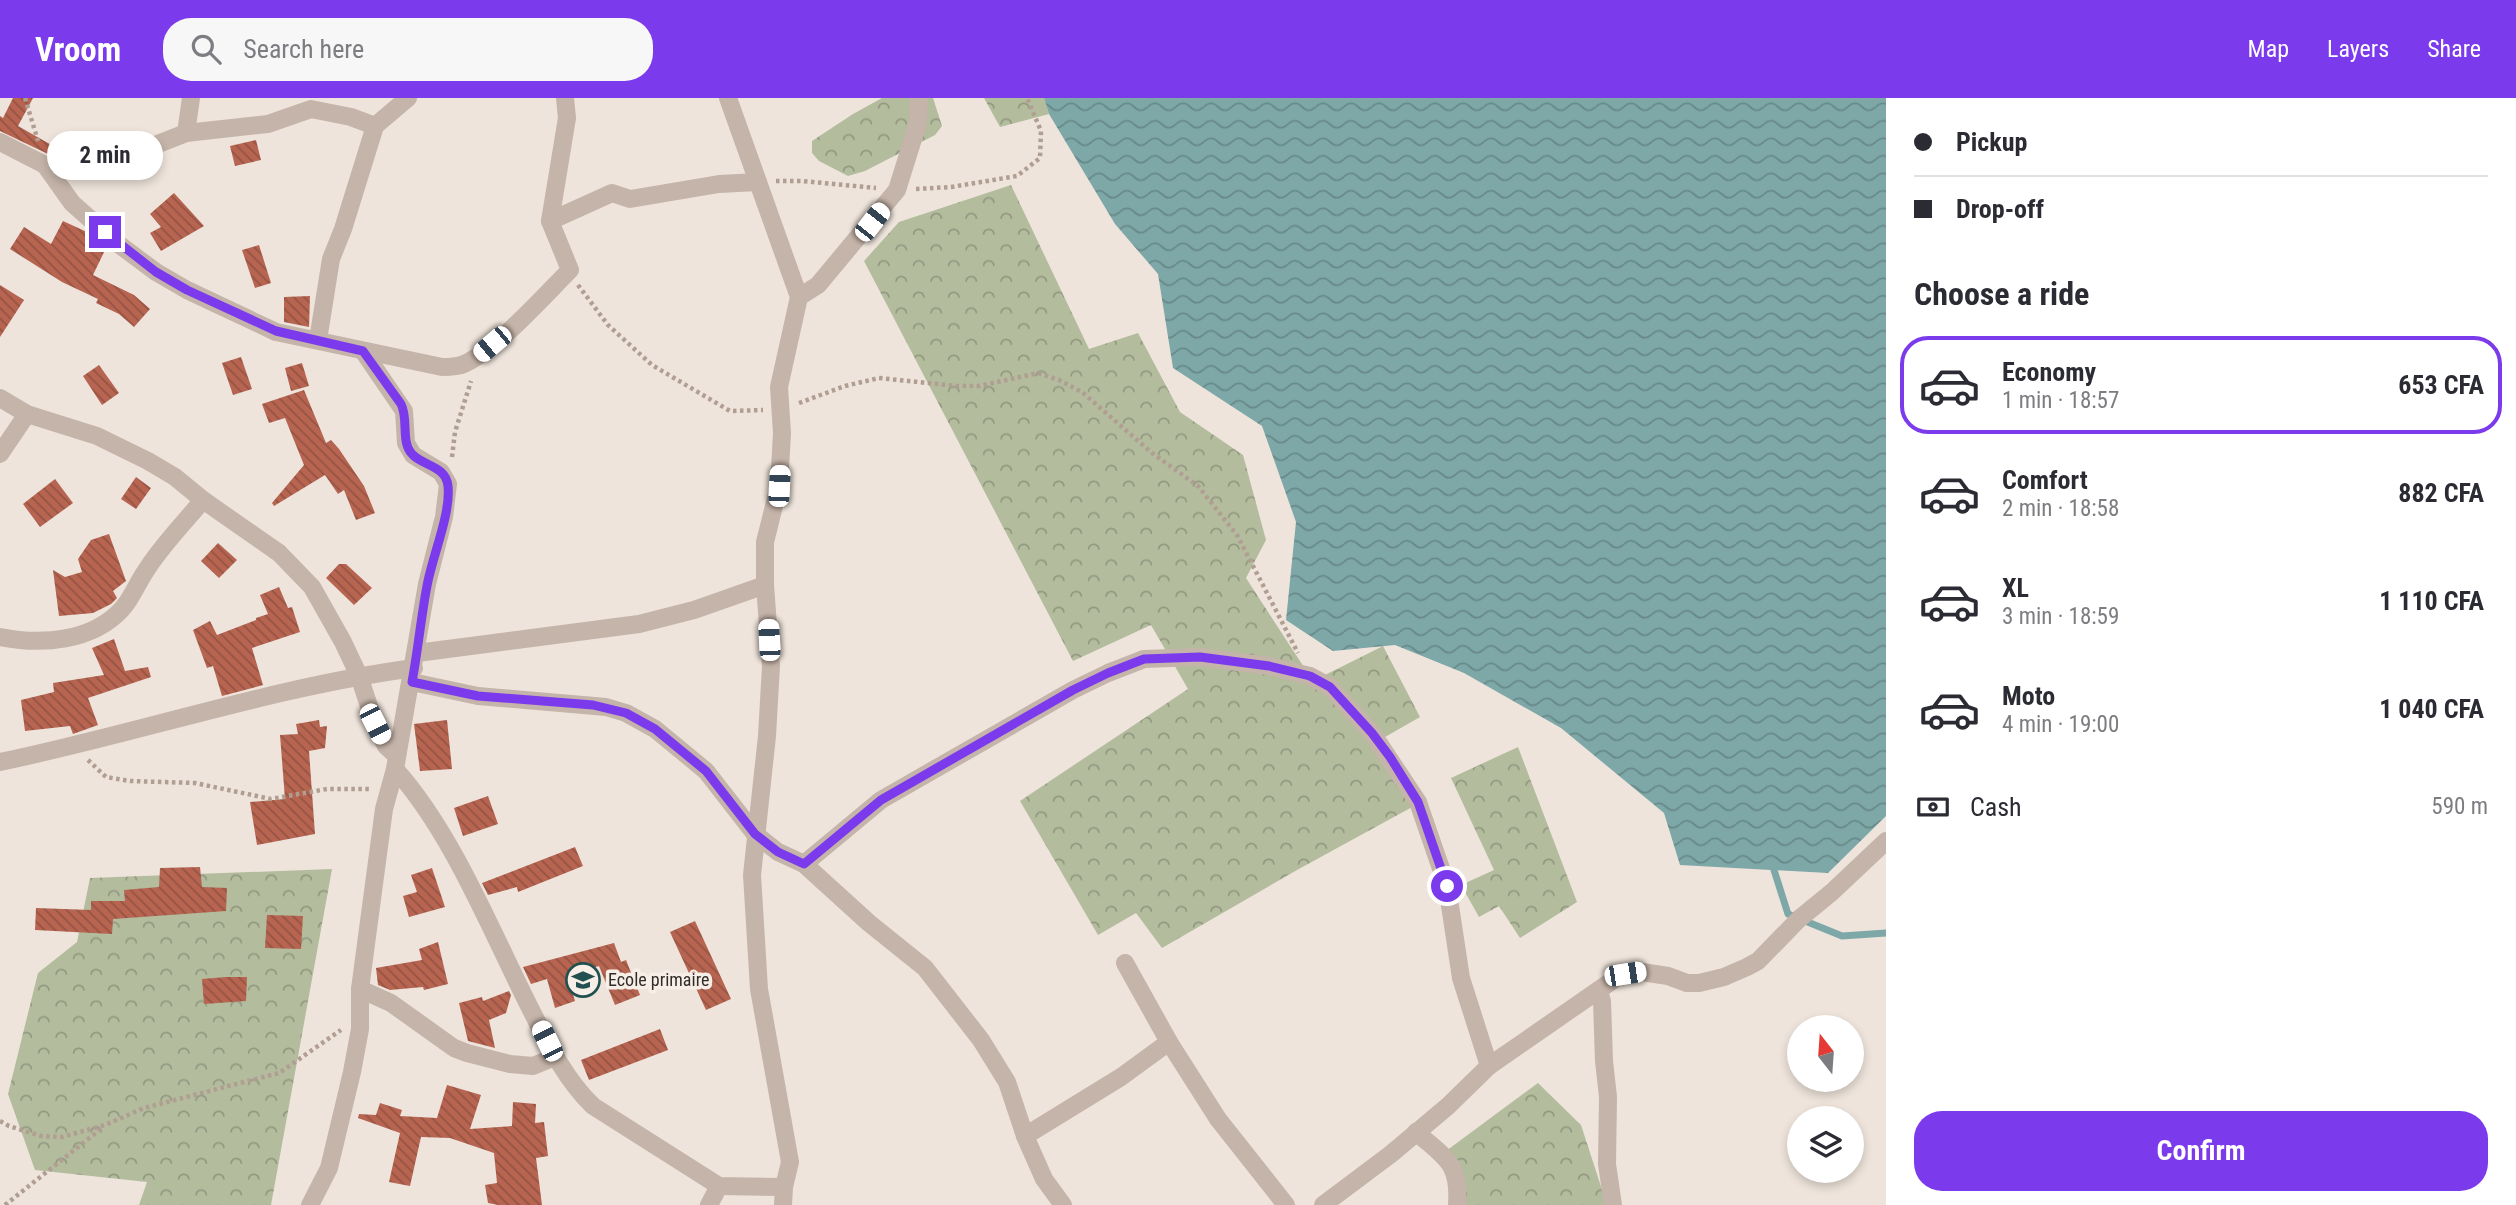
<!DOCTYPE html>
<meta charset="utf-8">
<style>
body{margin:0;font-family:"Roboto Condensed",sans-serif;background:#f7f7f7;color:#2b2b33;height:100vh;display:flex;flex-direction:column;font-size:26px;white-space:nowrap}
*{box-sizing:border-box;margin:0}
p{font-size:23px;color:#7c7c81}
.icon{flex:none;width:38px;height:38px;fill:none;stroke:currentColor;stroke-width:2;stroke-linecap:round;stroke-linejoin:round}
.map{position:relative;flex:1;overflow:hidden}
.details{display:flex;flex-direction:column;background:#fff;width:630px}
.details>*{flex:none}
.hud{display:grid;align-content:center;height:154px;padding:0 28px;background:#fff}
.needle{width:46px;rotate:343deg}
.fabs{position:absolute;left:1787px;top:917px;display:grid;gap:14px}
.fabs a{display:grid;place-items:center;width:77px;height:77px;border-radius:50%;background:#fff;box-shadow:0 4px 10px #0003;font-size:35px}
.end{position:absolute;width:32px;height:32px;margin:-16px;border:9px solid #7c3aed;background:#fff;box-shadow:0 0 0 4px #fff}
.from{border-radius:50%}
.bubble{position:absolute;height:49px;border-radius:24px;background:#fff;box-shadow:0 4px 10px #0003;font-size:23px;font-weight:700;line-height:49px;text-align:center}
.car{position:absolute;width:21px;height:42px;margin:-21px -10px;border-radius:9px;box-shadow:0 0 5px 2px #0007;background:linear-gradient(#fff 24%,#345 0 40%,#fff 0 76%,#345 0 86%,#fff 0)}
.hud b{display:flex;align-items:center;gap:24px;height:66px;font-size:26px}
.hud b+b{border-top:2px solid #e1e1e2}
.hud i{width:18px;height:18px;background:#2b2b33}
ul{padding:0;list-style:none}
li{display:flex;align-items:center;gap:21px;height:98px;margin:0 14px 10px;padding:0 14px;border:4px solid transparent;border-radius:28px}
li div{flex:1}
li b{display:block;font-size:26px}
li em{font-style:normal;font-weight:700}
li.selected{border-color:#7c3aed}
li>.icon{width:63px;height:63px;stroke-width:1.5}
h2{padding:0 28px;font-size:32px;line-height:84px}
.pay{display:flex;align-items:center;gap:18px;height:77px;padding:0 28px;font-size:26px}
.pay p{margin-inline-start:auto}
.button{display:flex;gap:14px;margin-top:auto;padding:14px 28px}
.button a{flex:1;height:80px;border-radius:28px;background:#7c3aed;color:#fff;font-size:28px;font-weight:700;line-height:80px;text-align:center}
header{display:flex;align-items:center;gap:42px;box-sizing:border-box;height:98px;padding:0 35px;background:#7c3aed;color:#fff}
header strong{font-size:33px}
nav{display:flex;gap:38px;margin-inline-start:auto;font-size:24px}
.search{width:490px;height:63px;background:#f7f7f7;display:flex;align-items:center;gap:18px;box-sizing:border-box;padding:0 24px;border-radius:28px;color:#7c7c81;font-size:26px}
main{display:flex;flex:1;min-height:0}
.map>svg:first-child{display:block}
.forest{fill:url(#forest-crowns)}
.water{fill:url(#water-waves)}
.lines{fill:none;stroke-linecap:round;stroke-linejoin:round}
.stream{stroke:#7ea8a8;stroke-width:7}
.building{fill:url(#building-back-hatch)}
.path{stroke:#b19e93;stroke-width:4.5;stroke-dasharray:3.5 3.5;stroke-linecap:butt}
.minor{stroke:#c5b4a9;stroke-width:18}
.route{stroke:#7c3aed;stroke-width:9}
.labels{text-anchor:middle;stroke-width:7;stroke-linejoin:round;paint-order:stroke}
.poi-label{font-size:18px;fill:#332b28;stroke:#f7efe7;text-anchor:start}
</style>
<header>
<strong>Vroom</strong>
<div class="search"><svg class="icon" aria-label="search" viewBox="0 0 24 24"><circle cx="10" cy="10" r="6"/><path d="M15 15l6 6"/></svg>Search here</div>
<nav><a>Map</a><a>Layers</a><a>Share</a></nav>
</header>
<main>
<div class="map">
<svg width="1886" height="1107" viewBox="0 0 1886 1107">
<defs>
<pattern id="forest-crowns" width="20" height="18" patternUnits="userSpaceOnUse" patternTransform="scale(1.75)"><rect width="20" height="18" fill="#b3bc9d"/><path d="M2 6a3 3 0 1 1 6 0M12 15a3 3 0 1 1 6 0" fill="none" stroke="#929980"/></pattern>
<pattern id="water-waves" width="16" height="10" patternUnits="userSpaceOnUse" patternTransform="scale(1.75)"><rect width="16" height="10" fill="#7ea8a8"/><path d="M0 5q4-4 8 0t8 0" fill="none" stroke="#688989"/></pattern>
<pattern id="building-back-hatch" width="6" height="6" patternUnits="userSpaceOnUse" patternTransform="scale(1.75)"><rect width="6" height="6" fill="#b76451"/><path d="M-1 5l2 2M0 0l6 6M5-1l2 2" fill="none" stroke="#955343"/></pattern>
</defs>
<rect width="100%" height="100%" fill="#eee4db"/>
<g class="forest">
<polygon points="882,0 933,0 942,28 935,37 865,73 848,78 819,63 812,55 812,43 853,16"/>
<polygon points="984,0 1044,0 1049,16 1000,29"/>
<polygon points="1011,87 1089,251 1138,235 1180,314 1243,357 1266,442 1246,480 1313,583 1383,548 1420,619 1371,647 1414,708 1297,772 1162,850 1136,815 1098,837 1020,703 1188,591 1151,527 1073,563 864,163 899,124"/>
<polygon points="1518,649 1577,804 1520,840 1499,808 1479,819 1461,787 1494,772 1451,680"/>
<polygon points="332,771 271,1107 139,1107 147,1084 35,1072 8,996 38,875 77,844 90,780"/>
<polygon points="1538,985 1581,1027 1607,1107 1455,1107 1446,1053"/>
</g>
<polygon class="water" points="1044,0 1886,0 1886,718 1828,775 1680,767 1664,715 1561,630 1464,575 1395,547 1333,553 1286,522 1296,424 1262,328 1173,270 1158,176 1115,126 1049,16"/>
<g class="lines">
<polyline class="stream" points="1774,772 1788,816 1842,838 1886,835"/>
</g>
<g class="building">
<polygon points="13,0 33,0 18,28 62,53 60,56 48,56 0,33 0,18 3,20"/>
<polygon points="256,42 261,62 235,68 230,48"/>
<polygon points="174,95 204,128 161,153 150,135 161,129 150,116"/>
<polygon points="63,123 89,135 106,150 93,177 134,197 150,211 134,229 119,216 96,205 98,201 62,184 10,151 24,129 51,146"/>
<polygon points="259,147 271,185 255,190 242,152"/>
<polygon points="0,187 24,202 0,239"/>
<polygon points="310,198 309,229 284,224 284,199"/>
<polygon points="241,259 252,291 233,297 222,265"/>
<polygon points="302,265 309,288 291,293 285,270"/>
<polygon points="99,267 119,295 102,307 83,278"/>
<polygon points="304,292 326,345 331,342 339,351 364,388 375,415 356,422 344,392 338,396 325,377 274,408 272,405 304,367 285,320 269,325 262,306"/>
<polygon points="136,379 151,390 136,411 121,401"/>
<polygon points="55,381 73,405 40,429 23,406"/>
<polygon points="109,436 126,483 113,493 117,500 111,506 93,515 59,518 53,472 65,479 82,474 78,461 91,442"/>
<polygon points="218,445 237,462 219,480 201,463"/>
<polygon points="339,466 346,466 372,490 354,507 326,480"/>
<polygon points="279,489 288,510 292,509 300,534 252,550 263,587 222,598 213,568 207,570 193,532 210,523 217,537 256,522 256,520 268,516 260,497"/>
<polygon points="114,541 125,573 148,569 151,579 88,600 98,627 73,636 70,628 25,633 21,602 54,594 53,585 104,577 92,550"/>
<polygon points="319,622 320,629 327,628 325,650 309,653 315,736 257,747 250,704 285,701 280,637 298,636 296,626"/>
<polygon points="447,622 452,671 420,673 414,626"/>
<polygon points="488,698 498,726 463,738 454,710"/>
<polygon points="575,749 583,768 518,794 517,789 488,797 482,785"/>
<polygon points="200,769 202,789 227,790 226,813 113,821 112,836 35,832 36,810 91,812 91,803 125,803 124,792 159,789 160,770"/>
<polygon points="432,770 445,809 409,819 403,798 417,794 411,777"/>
<polygon points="267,817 303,818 301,851 265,850"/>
<polygon points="695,823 731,901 706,912 670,834"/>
<polygon points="438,844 448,886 424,892 423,889 390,892 378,887 376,870 422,862 419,851"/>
<polygon points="614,845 621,864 626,862 640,897 615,907 599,868 567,877 575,903 555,910 547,881 531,886 523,869"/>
<polygon points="226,879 247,879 246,903 204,906 202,881"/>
<polygon points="509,893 511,897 506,915 489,922 495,950 468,943 459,905 482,899 483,903"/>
<polygon points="660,931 668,952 589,982 581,962"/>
<polygon points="447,987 481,997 470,1031 512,1028 513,1004 536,1006 535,1025 544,1024 548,1058 536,1060 542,1107 498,1107 488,1105 485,1087 497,1085 494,1055 450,1040 421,1039 410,1088 389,1084 400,1035 358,1020 359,1016 376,1017 380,1005 402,1012 400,1018 437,1020"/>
</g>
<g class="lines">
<g class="path">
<polyline points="25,0 38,43"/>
<polyline points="776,83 802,83 876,90"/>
<polyline points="916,91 951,89 1017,78 1040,60 1041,33 1027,0"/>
<polyline points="578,187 608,227 652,267 730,313 763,312"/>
<polyline points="799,305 845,288 879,280 957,288 979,288 1038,275 1059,282 1082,294 1152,355 1198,388 1237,437 1298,555"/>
<polyline points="452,359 455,334 471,283"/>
<polyline points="88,662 106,679 130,683 195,685 271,701 327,691 370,691"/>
<polyline points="0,1023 9,1028 41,1038 62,1039 105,1027 144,1010 279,975 341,932"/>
<polyline points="5,1107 102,1030"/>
</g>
<g class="minor">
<polyline points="728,0 799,199 779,289 782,335 779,388 765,444 765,487 771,568 767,638 752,777 759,891 790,1064 784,1089 783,1107"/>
<polyline points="186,35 191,0"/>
<polyline points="0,44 45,67 85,68 112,64 186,35 268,26 311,11 351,19 375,28"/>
<path d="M 45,67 L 72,105 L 117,145 L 156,174 L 187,192 L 276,234 L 442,269 C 449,269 457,269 464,266 C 496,252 544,198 570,172 L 550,123 L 567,20 L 565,0"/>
<polyline points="550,123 612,95 630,101 719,86 758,84"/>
<polyline points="799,199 818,187 897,92 918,25 919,0"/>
<polyline points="318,242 331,161 343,131 375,28 408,0"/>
<polyline points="0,300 27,316 97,338 148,363 175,379 203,402 279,455 312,489 343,544 359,578 375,626 386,648 397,658"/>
<polyline points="0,356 27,316"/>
<path d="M 0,539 C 41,547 92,544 122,511 C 132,500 137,486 145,474 C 161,448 184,425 203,402"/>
<polyline points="417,555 639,526 694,512 765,487"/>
<polyline points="412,584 478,598 606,609 626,615 655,631 706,673 755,736 778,754 804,766 869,825 925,870 981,942 1007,984 1025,1038 1121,979 1169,944 1218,1021 1286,1107"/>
<path d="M 0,664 C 139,635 273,589 414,570"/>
<path d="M 395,671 C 451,733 490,830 527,904 C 546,941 563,979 593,1008 L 719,1088 L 784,1089"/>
<polyline points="804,766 881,702 1073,592 1108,575 1144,561 1200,559 1269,568 1310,578 1330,589 1372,635 1418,704 1447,788 1461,880 1489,968"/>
<polyline points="1125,865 1169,944"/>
<polyline points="360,891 391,905 454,950 467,955 510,966 533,968 555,959"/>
<polyline points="1599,893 1602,903 1604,963 1608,999 1607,1066 1613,1107"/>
<path d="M 1416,1034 C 1445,1060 1460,1064 1457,1107"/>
<polyline points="1025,1038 1044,1081 1063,1107"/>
<polyline points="310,1107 329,1070 352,974 360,931 360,891 384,711 395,671 427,486 444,419 448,386 441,374 413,357 406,345 404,313 363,253"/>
<polyline points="709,1107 719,1088"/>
<polyline points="1323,1107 1391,1056 1448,1008 1489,968 1616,880 1642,874 1668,878 1687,885 1699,885 1724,879 1747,869 1758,863 1799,821 1832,794 1886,743"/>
</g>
</g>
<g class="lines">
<path class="route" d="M 105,134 L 156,174 L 187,192 L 276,233 L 363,253 L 401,306 C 409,321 400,345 413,357 C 424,368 446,368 448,388 C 451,416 432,459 427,488 C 421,519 418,552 412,584 L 478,598 L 593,607 L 626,615 L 655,631 L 706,673 L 755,736 L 778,754 L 804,766 L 881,702 L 1073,592 L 1108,575 L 1144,561 L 1200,559 L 1269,568 L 1310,578 L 1330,589 L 1372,635 L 1390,659 L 1418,704 L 1447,788"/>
</g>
<defs>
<g id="school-ring" transform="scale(1.75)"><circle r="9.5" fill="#f7efe7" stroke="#224f4f" stroke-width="1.5"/><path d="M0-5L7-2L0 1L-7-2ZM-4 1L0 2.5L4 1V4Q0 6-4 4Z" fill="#224f4f"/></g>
</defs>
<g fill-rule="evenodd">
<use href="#school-ring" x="583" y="882"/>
</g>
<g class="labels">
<g class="poi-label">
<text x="608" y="888">Ecole primaire</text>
</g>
</g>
</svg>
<div class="fabs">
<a><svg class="needle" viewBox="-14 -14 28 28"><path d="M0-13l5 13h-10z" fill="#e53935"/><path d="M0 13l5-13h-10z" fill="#7c7c81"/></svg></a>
<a><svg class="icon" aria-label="layers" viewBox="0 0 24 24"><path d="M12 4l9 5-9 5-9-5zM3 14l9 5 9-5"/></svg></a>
</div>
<i class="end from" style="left:1447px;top:788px"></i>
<i class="end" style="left:105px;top:134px"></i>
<div class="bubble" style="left:47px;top:33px;width:116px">2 min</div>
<i class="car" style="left:872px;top:124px;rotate:38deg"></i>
<i class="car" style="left:492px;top:246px;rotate:230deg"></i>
<i class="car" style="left:779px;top:388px;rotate:3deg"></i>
<i class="car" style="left:769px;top:542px;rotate:357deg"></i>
<i class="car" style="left:375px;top:626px;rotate:153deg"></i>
<i class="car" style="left:1625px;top:876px;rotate:81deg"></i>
<i class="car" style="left:547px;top:943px;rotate:334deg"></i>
</div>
<section class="details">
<div class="hud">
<b><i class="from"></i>Pickup</b>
<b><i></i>Drop-off</b>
</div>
<h2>Choose a ride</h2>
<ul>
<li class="selected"><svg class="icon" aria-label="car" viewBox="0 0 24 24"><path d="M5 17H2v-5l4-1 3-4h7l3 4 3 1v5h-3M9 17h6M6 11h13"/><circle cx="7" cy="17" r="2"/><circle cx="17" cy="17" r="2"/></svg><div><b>Economy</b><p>1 min · 18:57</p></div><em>653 CFA</em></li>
<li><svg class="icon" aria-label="car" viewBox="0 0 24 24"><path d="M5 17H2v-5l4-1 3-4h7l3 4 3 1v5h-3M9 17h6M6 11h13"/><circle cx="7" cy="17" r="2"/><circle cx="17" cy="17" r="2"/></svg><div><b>Comfort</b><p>2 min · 18:58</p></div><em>882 CFA</em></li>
<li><svg class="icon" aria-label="car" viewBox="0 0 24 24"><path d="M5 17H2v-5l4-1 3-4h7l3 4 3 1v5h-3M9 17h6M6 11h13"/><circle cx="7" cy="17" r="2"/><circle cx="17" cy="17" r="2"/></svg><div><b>XL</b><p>3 min · 18:59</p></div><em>1 110 CFA</em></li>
<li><svg class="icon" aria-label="car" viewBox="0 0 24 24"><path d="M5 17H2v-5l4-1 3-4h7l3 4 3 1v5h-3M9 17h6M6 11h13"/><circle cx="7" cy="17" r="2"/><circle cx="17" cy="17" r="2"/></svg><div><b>Moto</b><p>4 min · 19:00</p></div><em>1 040 CFA</em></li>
</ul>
<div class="pay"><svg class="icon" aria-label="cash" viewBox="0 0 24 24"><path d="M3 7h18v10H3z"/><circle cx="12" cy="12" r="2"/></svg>Cash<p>590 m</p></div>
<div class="button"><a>Confirm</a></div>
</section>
</main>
